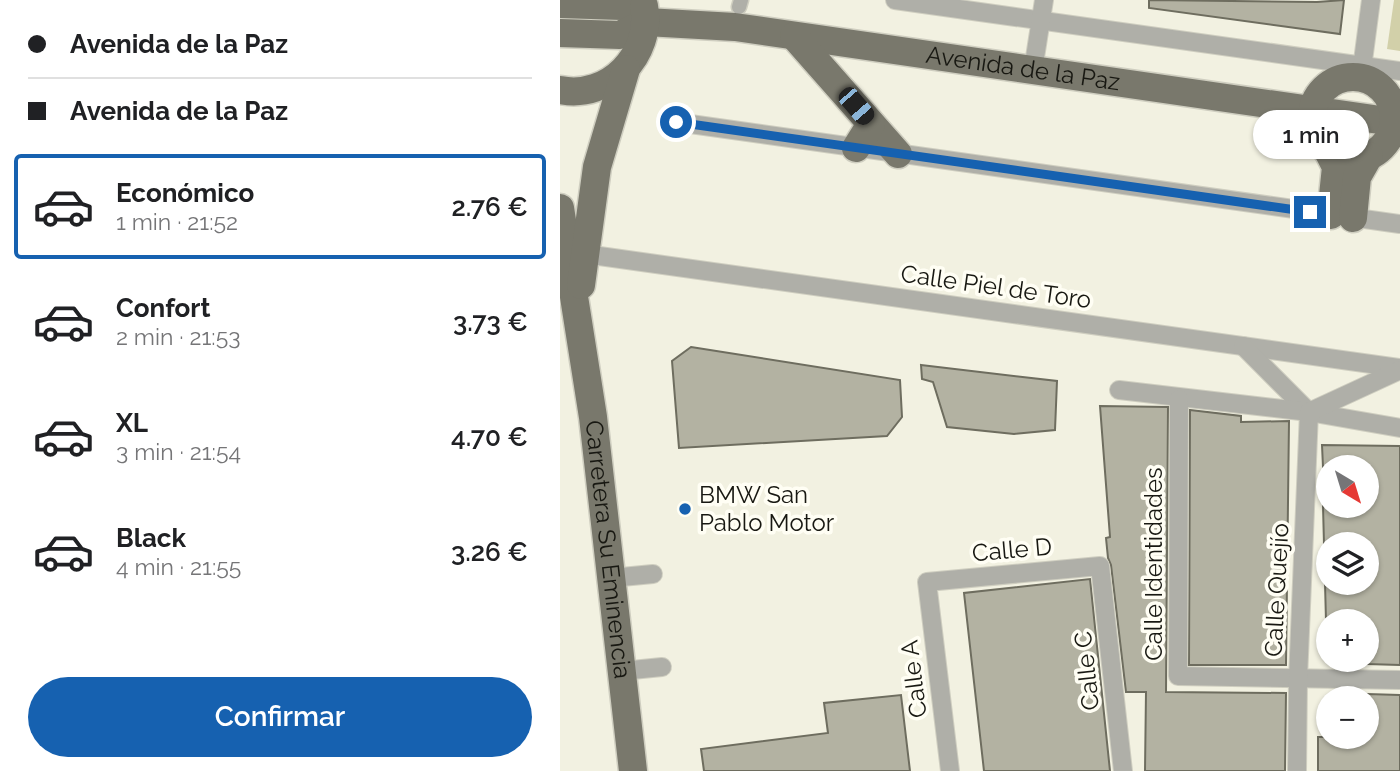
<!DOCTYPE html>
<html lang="es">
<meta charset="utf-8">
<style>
body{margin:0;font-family:Raleway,sans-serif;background:#f2f2f2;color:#202124;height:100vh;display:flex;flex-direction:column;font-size:26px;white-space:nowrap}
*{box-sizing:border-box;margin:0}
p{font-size:23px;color:#757577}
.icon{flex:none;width:38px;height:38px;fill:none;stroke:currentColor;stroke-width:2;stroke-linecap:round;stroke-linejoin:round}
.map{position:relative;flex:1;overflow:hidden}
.details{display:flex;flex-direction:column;background:#fff;width:560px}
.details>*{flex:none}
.top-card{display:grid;align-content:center;height:154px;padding:0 28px;background:#fff}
.needle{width:46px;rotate:142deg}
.buttons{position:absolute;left:756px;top:455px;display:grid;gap:14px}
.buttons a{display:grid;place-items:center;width:63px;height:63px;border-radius:50%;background:#fff;box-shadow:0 2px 5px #0004;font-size:35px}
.end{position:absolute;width:32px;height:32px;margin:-16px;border:9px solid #1661b0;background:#fff;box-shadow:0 0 0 4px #fff}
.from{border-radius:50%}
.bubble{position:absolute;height:49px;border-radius:24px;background:#fff;box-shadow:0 2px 5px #0004;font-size:23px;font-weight:600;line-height:49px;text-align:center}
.car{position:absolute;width:21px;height:42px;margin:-21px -10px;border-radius:9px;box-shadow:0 0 5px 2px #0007;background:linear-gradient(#222 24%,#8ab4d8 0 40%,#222 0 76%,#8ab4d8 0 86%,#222 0)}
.top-card b{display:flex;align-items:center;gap:24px;height:66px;font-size:26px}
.top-card b+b{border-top:2px solid #e0e0e0}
.top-card i{width:18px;height:18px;background:#202124}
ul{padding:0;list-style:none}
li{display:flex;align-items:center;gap:21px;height:105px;margin:0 14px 10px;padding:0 14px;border:4px solid transparent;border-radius:7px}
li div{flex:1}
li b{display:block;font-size:26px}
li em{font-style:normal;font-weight:600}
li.current{border-color:#1661b0}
li>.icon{width:63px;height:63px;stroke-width:1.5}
.button{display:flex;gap:14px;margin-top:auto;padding:14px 28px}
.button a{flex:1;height:80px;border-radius:42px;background:#1661b0;color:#fff;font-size:28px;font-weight:600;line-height:80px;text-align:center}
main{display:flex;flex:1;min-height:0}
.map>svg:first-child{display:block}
.green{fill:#d2d0a9}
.building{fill:#b3b2a2;stroke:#6e6d5f;stroke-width:2}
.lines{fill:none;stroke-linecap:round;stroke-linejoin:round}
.pedestrian-casing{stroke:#cfcec0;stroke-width:17}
.minor-casing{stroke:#cfcec0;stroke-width:20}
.primary-casing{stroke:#cfcec0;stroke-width:31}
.pedestrian{stroke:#afafa8;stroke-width:14}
.minor{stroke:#afafa8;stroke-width:18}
.primary{stroke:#79786c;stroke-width:28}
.route{stroke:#1661b0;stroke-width:9}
.poi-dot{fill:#1661b0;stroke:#fffef4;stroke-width:2.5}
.labels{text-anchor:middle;stroke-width:7;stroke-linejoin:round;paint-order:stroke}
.street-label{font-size:24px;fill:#181812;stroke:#fffef4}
.poi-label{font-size:24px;fill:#181812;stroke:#fffef4;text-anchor:start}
</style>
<main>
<section class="details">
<div class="top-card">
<b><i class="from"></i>Avenida de la Paz</b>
<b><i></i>Avenida de la Paz</b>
</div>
<ul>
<li class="current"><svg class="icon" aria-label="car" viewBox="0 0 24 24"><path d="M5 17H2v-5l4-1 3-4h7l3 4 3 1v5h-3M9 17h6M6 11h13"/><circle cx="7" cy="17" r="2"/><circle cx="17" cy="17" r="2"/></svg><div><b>Económico</b><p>1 min · 21:52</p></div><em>2.76 €</em></li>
<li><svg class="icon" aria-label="car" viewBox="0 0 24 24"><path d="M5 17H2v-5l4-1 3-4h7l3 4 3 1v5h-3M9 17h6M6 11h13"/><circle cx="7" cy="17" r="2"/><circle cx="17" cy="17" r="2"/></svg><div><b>Confort</b><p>2 min · 21:53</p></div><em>3.73 €</em></li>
<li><svg class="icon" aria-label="car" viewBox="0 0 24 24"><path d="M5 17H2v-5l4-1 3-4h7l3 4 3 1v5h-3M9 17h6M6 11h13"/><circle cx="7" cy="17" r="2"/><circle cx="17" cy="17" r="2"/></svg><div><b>XL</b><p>3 min · 21:54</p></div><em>4.70 €</em></li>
<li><svg class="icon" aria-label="car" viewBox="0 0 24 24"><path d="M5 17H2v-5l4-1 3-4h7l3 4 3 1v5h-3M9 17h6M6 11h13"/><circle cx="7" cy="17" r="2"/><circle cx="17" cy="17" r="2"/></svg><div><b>Black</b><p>4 min · 21:55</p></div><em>3.26 €</em></li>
</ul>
<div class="button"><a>Confirmar</a></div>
</section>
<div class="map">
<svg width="840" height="771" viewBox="0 0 840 771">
<rect width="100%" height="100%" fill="#f2f1e1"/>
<polygon class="green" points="834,0 840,0 840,51 827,49"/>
<g class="building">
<polygon points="589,0 757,2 784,0 780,34 589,8"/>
<polygon points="131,347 340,380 342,417 327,436 119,448 112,361"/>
<polygon points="361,365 497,381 495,430 454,434 387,427 373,382 362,379"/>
<polygon points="540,406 608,407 606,692 726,693 725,771 585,771 586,692 566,692 551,565 548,558 546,538 550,537"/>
<polygon points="630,410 681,416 681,422 729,421 726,665 629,665"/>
<polygon points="762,445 840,446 840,665 807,664 807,621 766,621 765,583 807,583 807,544 764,544 763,506 807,506 807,467 763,467"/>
<polygon points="530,579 550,771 424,771 404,593"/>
<polygon points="807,694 840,695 840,771 758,771 758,737 807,737"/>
<polygon points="341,695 350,771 144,771 141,749 268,733 264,703"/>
</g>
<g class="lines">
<g class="pedestrian-casing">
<polyline id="pedestrian" points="179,7 181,0"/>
</g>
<g class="minor-casing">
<g id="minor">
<polyline points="335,0 840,71"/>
<polyline points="473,70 484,0"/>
<polyline points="801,76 811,0"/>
<polyline points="116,122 840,224"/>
<polyline points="25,254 840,368"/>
<polyline points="683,346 749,412"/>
<polyline points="559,390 749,412 840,428"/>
<polyline points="619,399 618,676 840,680"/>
<polyline points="51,578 93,574"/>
<polyline points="62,671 102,667"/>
<polyline points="390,771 367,582 540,566 563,771"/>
<polyline points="737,771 738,679 749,412 840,370"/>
</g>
</g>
<g class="primary-casing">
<g id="primary">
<path id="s1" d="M 0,4 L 62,6 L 86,22 L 175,27 L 840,123"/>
<polyline points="0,33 60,35 86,22"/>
<polyline points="234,36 338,154"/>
<circle cx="793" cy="118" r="41"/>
<path d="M 0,90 C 49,100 93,54 84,6"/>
<polyline points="296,148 311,124"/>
<polyline points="768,151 776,167 771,215"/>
<path id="s2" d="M 0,208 L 33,417 L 73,771"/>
<polyline points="793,218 797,177 809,156"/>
<polyline points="21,285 37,167 66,69"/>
</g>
</g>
<use href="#pedestrian" class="pedestrian"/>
<use href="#minor" class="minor"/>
<use href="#primary" class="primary"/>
</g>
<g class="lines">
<polyline class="route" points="116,122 750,212"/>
</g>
<circle class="poi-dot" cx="125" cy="509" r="7"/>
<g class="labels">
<g class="street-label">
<text dy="8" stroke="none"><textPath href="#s1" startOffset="471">Avenida de la Paz</textPath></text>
<text transform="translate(436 287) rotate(8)" y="8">Calle Piel de Toro</text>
<text dy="8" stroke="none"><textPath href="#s2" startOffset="345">Carretera Su Eminencia</textPath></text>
<text transform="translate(452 550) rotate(-5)" y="8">Calle D</text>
<text transform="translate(594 564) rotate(-90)" y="8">Calle Identidades</text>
<text transform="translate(717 590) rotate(-87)" y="8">Calle Quejío</text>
<text transform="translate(527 671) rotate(-96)" y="8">Calle C</text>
<text transform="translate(354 679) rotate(-97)" y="8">Calle A</text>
</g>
<g class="poi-label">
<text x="139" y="503">BMW San<tspan x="139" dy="28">Pablo Motor</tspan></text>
</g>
</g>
</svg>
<div class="buttons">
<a><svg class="needle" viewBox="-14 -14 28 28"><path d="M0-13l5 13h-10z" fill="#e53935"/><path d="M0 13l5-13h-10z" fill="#757577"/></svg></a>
<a><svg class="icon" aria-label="layers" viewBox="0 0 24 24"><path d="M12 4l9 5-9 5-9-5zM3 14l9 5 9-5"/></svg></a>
<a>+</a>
<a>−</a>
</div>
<i class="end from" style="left:116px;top:122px"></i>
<i class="end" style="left:750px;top:212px"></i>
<div class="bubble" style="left:693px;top:110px;width:116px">1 min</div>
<i class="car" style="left:296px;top:106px;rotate:139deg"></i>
</div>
</main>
